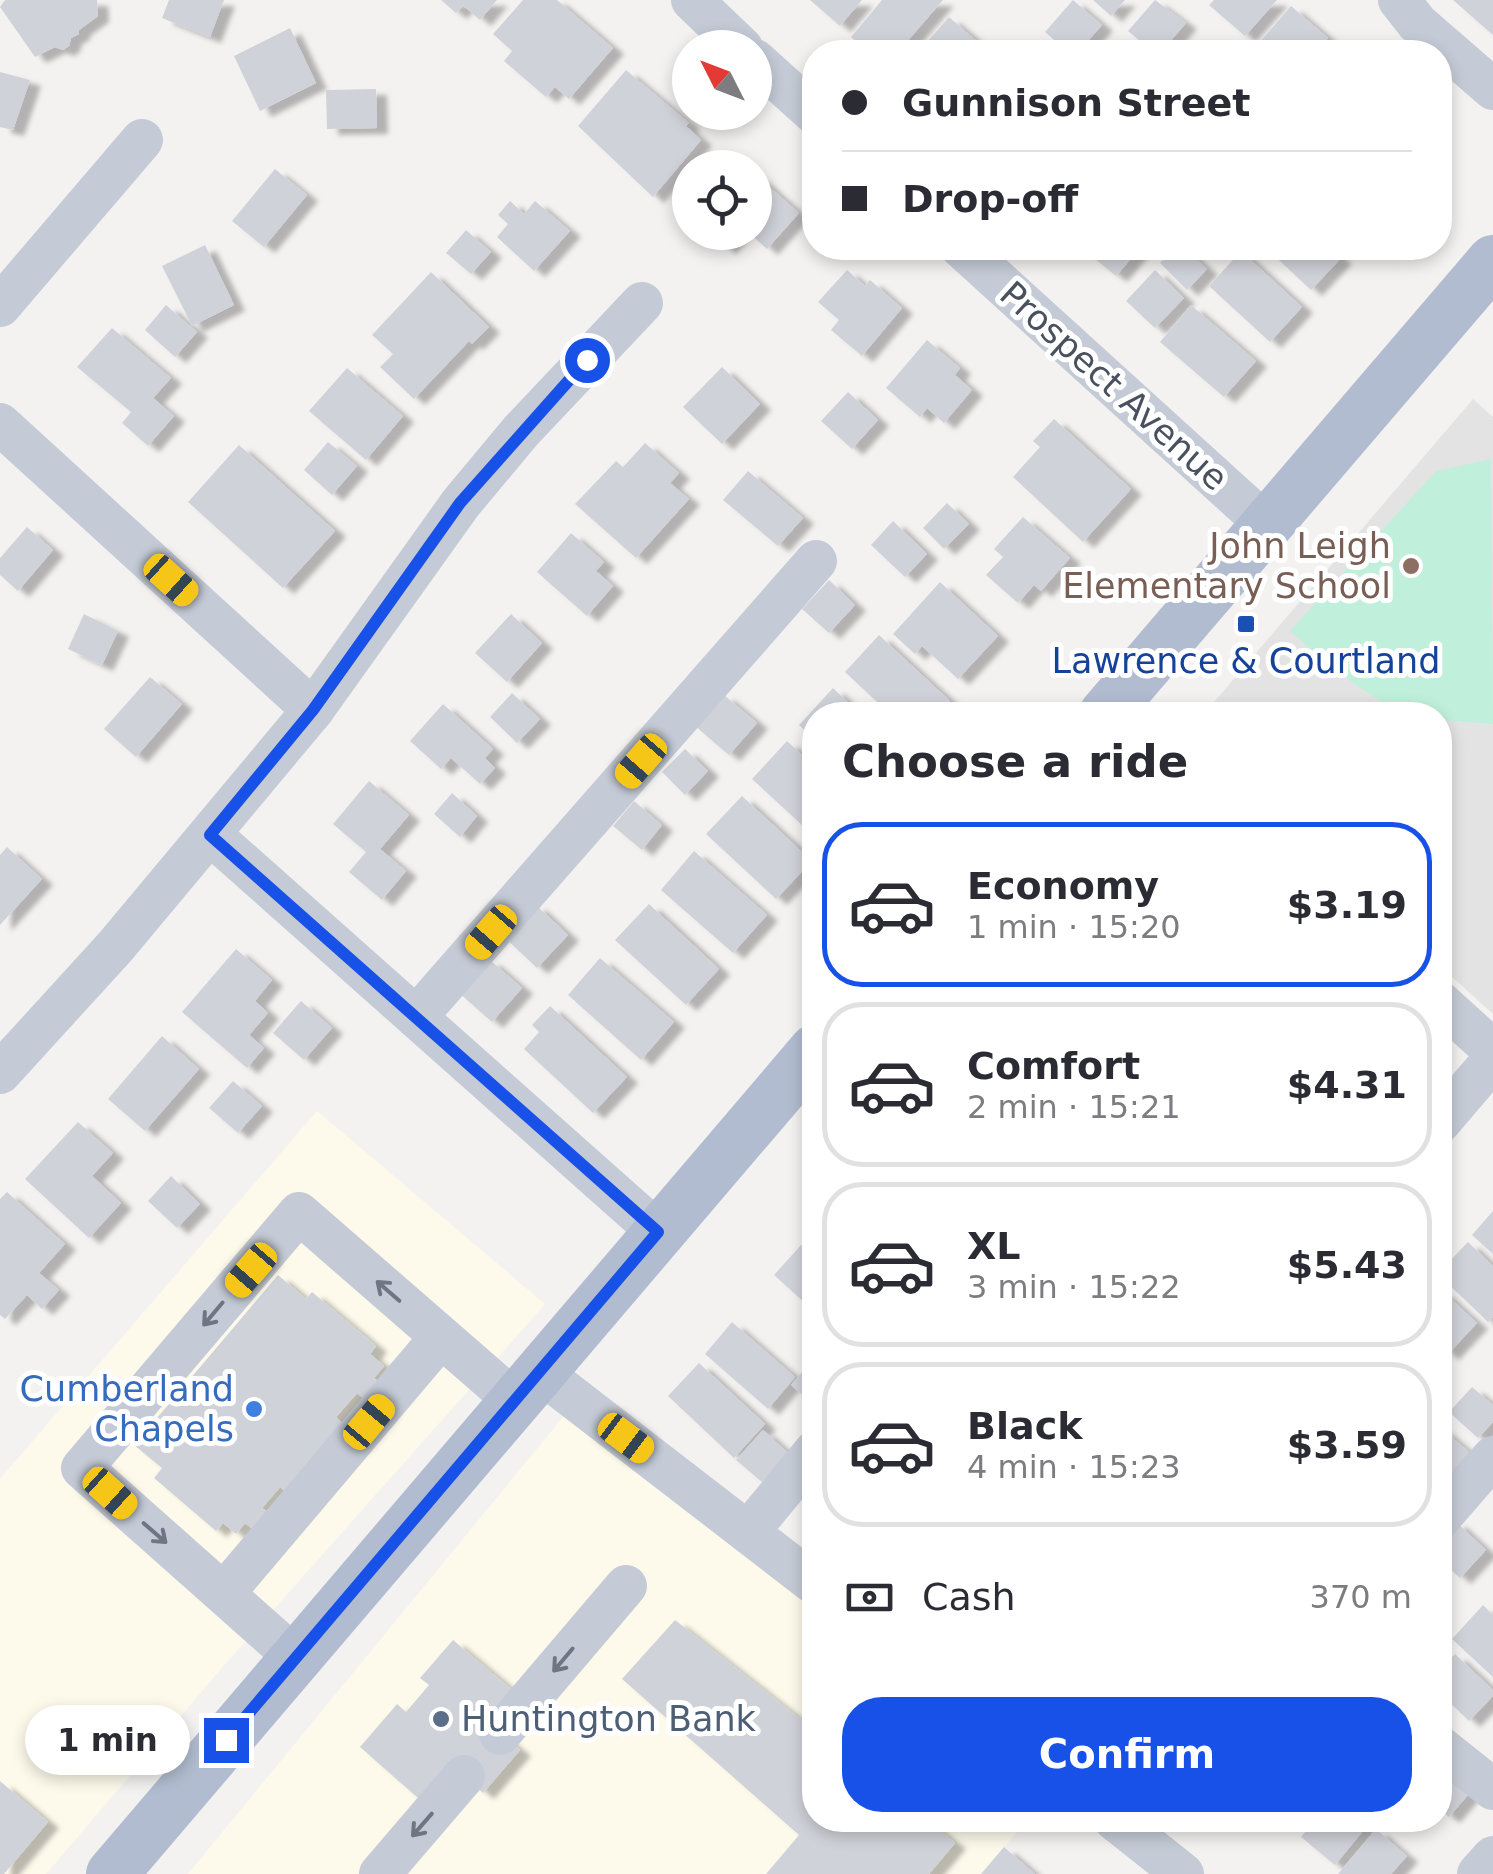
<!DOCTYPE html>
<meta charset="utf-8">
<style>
body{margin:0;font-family:"DejaVu Sans",sans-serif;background:#f2f2f3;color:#2b2b33;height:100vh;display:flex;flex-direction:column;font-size:38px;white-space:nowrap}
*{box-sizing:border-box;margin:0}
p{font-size:32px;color:#7c7c81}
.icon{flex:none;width:55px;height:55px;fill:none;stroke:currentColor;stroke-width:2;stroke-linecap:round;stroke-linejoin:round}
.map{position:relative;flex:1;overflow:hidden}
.details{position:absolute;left:802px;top:702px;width:650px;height:1130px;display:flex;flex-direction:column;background:#fff;border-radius:40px;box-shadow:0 5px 15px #0003}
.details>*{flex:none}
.hud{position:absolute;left:802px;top:40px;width:650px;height:220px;border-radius:40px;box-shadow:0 5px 15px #0003;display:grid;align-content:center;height:220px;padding:0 40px;background:#fff}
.needle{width:65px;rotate:312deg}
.fabs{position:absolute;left:672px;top:30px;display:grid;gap:20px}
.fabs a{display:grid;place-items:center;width:100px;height:100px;border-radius:50%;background:#fff;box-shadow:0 5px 15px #0003;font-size:50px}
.end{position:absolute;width:45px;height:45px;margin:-22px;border:12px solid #1851e7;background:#fff;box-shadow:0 0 0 5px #fff}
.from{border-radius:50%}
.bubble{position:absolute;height:70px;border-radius:35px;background:#fff;box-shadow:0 5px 15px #0003;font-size:32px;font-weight:700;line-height:70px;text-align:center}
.car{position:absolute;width:30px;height:60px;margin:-30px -15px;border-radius:12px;box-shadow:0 0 8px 2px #0007;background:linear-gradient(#f5c518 24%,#345 0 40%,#f5c518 0 76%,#345 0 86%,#f5c518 0)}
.hud b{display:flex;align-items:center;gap:35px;height:95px;font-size:38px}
.hud b+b{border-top:2px solid #e1e1e2}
.hud i{width:25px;height:25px;background:#2b2b33}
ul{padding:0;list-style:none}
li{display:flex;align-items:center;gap:30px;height:165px;margin:0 20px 15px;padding:0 20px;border:5px solid #e1e1e2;border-radius:40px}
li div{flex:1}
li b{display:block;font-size:38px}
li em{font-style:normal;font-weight:700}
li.current{border-color:#1851e7}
li>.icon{width:90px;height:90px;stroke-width:1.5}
h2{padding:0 40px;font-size:45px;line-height:120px}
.pay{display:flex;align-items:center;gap:25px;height:110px;padding:0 40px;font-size:38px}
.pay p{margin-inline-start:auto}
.button{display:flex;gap:20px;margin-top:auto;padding:20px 40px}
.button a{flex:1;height:115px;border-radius:40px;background:#1851e7;color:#fff;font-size:40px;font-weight:700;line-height:115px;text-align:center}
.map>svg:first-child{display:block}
.commercial{fill:#fdfaec}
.education{fill:#e4e3e3}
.green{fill:#c0f0db}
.building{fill:#d0d2d9;filter:url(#shadow)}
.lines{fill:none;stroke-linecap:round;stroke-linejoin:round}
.minor{stroke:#c5cbd6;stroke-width:42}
.major{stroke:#b1bcd0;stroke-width:52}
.oneway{stroke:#6e7683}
.route{stroke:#1851e7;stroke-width:12}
.education-dot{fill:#8d6e63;stroke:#fff;stroke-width:4}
.transit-dot{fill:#1a4fb4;stroke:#fff;stroke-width:4}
.shop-dot{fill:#3f7fe0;stroke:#fff;stroke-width:4}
.service-dot{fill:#5c6f8a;stroke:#fff;stroke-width:4}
.labels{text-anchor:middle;stroke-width:10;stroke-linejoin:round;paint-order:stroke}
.street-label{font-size:35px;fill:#49515f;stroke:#fff}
.education-label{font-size:35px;fill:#785e54;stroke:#fff;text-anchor:end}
.transit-label{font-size:35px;fill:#164399;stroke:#fff}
.shop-label{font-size:35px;fill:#366cbe;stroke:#fff;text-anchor:end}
.service-label{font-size:35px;fill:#4e5e75;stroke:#fff;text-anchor:start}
</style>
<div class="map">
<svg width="1493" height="1874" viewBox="0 0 1493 1874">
<defs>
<filter id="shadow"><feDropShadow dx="11" dy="6" stdDeviation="2.5" flood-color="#0004"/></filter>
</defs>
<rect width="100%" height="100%" fill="#f4f2f1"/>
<g class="commercial">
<polygon points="317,1111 545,1304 226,1663 46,1874 0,1874 0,1479"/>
<polygon points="568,1411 815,1603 815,1820 1027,1820 981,1874 188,1874"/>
</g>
<polygon class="education" points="1473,399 1493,417 1493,1014 1440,966 1440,715 1203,715"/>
<path class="green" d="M 1491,459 L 1493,724 L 1440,720 L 1440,715 C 1432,715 1423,716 1416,715 C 1379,709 1318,656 1290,631 L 1436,471 Z"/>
<g class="building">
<polygon points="5,0 97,0 98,16 79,30 79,34 71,38 69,46 63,50 55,47 35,57 0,7"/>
<polygon points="169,0 224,0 210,37 162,18"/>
<polygon points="441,0 497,0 480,20 463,5 456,13"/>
<polygon points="523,0 557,0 613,48 569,99 555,87 546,97 504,61 512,51 493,34"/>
<polygon points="810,0 862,0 840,26"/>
<polygon points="882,0 943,0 898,52 869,52 851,37"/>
<polygon points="1073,0 1102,25 1078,52 1068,52 1045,32"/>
<polygon points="1093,0 1125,0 1111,16"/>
<polygon points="1155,0 1186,23 1161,52 1153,52 1128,31"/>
<polygon points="1214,0 1277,0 1245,36 1209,5"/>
<polygon points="1453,0 1493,0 1493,35"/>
<polygon points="1291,6 1328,38 1316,52 1251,52"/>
<polygon points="949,17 981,45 974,52 918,52"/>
<polygon points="290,28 316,83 260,111 234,56"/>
<polygon points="626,70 689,123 686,126 701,140 653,197 578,126"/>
<polygon points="0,72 30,80 13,130 0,127"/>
<polygon points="376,89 377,128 327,129 326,90"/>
<polygon points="275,169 307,195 264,247 232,221"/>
<polygon points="755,174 799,213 767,249 748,232 755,232"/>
<polygon points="510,201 524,214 535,201 570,231 534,271 497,237 508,224 498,215"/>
<polygon points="466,230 491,252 471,274 446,253"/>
<polygon points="707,232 739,232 725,248"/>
<polygon points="205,245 234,305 192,326 162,266"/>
<polygon points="1082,248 1140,248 1116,276"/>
<polygon points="1175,248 1184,248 1207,269 1187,290 1160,263"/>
<polygon points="1266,248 1329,248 1341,258 1311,290"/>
<polygon points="1241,251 1302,307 1270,342 1209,286"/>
<polygon points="847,270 865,286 870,280 902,308 862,356 831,330 839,320 818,302"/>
<polygon points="1155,270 1184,298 1155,328 1126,301"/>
<polygon points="431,272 489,327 472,344 469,341 414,399 380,367 393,354 372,335"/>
<polygon points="166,305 197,332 175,357 145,330"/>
<polygon points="1191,305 1256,361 1224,397 1160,342"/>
<polygon points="112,328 171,378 153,398 174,416 148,446 122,423 131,412 77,367"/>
<polygon points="927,340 960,368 955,375 972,390 944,423 927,408 920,417 886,388"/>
<polygon points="722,367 760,404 722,444 683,407"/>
<polygon points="347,368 403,416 366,460 309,411"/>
<polygon points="848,392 878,420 852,449 821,421"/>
<polygon points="1054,419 1131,489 1083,542 1013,477 1040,447 1033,441"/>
<polygon points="328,442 357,466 332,495 304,470"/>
<polygon points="645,443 679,473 670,483 689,499 636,558 575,504 616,461 623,467"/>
<polygon points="239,445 335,531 283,588 188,502"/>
<polygon points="748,471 803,518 778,546 723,500"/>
<polygon points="947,503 969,524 944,549 923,528"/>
<polygon points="1023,517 1070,558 1041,591 1034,585 1018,603 986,575 1003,557 994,549"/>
<polygon points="893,521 927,554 905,577 871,545"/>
<polygon points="27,527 53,550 18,591 0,575 0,558"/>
<polygon points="571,533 604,562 596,571 613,586 587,616 537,572"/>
<polygon points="829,580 855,605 829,633 802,609"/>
<polygon points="940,582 998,636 958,679 922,646 915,654 893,634"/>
<polygon points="84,614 118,631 102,665 68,649"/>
<polygon points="511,614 542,643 507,682 475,653"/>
<polygon points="879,635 950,701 938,715 891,715 845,672"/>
<polygon points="150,677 182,704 136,757 104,729"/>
<polygon points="833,688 861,715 815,715 815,740 799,725"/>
<polygon points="512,693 540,719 517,743 490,717"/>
<polygon points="723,694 757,723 729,755 695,726"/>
<polygon points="443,704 493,749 485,758 495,768 480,784 451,758 441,769 410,741"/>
<polygon points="787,741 815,767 815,837 752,779"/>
<polygon points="685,749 708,771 685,795 662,772"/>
<polygon points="369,781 409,815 380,849 406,871 382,900 349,872 366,852 333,824"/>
<polygon points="452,793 477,816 460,837 434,814"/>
<polygon points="742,796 812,861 776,899 706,834"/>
<polygon points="634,801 662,825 642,850 613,826"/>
<polygon points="7,847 42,879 0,925 0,855"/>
<polygon points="694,851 767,915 733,953 661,890"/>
<polygon points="535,904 568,935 537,968 504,937"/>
<polygon points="649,904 719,969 686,1005 615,940"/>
<polygon points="236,949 272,980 255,1001 268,1013 249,1035 264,1048 247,1068 182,1012"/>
<polygon points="600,958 674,1022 641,1060 568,995"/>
<polygon points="489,959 522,988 492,1022 458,992"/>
<polygon points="301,1001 332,1028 304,1060 273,1033"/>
<polygon points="550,1006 627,1077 593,1113 524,1049 539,1032 532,1025"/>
<polygon points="162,1036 199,1069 145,1131 108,1099"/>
<polygon points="233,1081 262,1106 238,1133 209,1108"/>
<polygon points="78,1122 113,1153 92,1176 121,1203 89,1238 25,1179"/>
<polygon points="171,1176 200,1204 177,1228 148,1201"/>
<polygon points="7,1192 65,1244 39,1273 59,1290 42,1309 27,1295 5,1319 0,1315 0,1199"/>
<polygon points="1493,1211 1493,1254 1472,1235"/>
<polygon points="1468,1242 1493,1266 1493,1317 1488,1322 1440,1276 1440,1271"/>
<polygon points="801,1245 815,1258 815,1312 774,1275"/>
<polygon points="278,1275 306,1299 312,1292 376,1346 370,1354 384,1366 374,1378 381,1384 367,1401 357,1393 336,1417 343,1424 287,1494 280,1487 262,1508 269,1513 254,1530 245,1523 236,1534 223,1523 216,1531 154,1478 162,1468 134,1445"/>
<polygon points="1440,1289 1477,1323 1448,1354 1440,1347"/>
<polygon points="732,1322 795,1377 768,1409 705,1354"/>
<polygon points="815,1357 815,1406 791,1385"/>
<polygon points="699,1363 765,1424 734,1458 668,1396"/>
<polygon points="1472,1387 1493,1405 1493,1422 1478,1438 1449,1412"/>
<polygon points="1440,1427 1469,1452 1449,1475 1440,1467"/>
<polygon points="763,1430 788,1453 762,1482 736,1460"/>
<polygon points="1455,1521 1486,1550 1460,1578 1440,1560 1440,1537"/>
<polygon points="1483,1605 1493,1615 1493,1677 1452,1639"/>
<polygon points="675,1620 815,1731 815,1820 927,1820 955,1843 929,1874 766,1874 799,1835 622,1679"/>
<polygon points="453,1640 519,1696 493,1727 520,1750 483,1793 456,1769 426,1805 360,1747 397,1704 406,1712 429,1685 420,1678"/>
<polygon points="1455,1654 1493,1690 1493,1696 1469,1721 1440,1693 1440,1670"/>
<polygon points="1440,1763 1472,1790 1449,1817 1440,1810"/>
<polygon points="0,1781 48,1822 4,1874 0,1874"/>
<polygon points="1315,1820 1372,1820 1335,1865 1301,1837"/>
<polygon points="1376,1829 1407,1856 1391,1874 1338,1874"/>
<polygon points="1004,1847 1035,1874 981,1874"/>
</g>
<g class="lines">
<g class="minor">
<polyline points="692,0 742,48"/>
<polyline points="1399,0 1417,23 1493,89"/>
<polyline points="755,60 815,114"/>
<polyline points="962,248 1267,525"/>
<polyline points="0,306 142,140"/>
<polyline points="0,424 313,710"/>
<polyline points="211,835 658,1232"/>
<polyline points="1440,1002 1493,1050"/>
<polyline points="416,1017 816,561"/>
<polyline points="0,1073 115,947 313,710 461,503 521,431 642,303"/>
<polyline points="1440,1122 1493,1060"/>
<polyline points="540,1372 815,1584"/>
<polyline points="1440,1518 1493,1457"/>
<polyline points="748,1532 815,1451"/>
<polyline points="224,1593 441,1337"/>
<polyline points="296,1658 82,1468 299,1213 515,1401"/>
<polyline points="500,1734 626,1586"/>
<polyline points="1440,1747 1493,1789"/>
<polyline points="1115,1820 1183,1874"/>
<polyline points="380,1874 464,1776"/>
<polyline points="1478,1874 1493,1857"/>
</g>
<g class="major">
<polyline points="1104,715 1493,261"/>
<polyline points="112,1874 815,1050"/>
</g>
</g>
<defs><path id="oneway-shaft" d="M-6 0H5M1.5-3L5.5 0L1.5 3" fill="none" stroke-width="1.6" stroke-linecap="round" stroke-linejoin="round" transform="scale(2.5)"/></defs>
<g class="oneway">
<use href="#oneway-shaft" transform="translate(388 1291) rotate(-139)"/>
<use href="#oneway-shaft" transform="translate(213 1314) rotate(130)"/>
<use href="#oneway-shaft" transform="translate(155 1533) rotate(41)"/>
<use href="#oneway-shaft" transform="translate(563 1660) rotate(130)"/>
<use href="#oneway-shaft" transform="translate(422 1825) rotate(131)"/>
</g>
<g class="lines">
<polyline class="route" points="226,1740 658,1232 210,835 313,710 460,503 587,360"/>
</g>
<circle class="education-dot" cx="1411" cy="566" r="10"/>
<rect class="transit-dot" x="1236" y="614" width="20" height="20" rx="5"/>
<circle class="shop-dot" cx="254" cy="1409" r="10"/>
<circle class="service-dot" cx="441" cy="1719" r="10"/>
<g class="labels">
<g class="street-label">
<text transform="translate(1114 386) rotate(42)" y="12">Prospect Avenue</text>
</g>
<g class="education-label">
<text x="1391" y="558">John Leigh<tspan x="1391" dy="40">Elementary School</tspan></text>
</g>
<g class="transit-label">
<text x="1246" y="673">Lawrence &amp; Courtland</text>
</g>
<g class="shop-label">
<text x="234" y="1401">Cumberland<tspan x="234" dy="40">Chapels</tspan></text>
</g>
<g class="service-label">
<text x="461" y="1731">Huntington Bank</text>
</g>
</g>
</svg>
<div class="fabs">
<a><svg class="needle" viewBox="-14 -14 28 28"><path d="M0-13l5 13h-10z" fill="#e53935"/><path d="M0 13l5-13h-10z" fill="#7c7c81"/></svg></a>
<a><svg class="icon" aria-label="locate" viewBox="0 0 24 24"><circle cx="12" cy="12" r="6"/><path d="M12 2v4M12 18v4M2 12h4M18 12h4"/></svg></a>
</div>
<i class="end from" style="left:587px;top:360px"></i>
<i class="end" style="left:226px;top:1740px"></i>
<div class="bubble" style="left:25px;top:1705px;width:165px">1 min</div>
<i class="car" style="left:171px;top:580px;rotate:132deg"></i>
<i class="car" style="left:641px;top:761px;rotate:221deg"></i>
<i class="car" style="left:491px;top:932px;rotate:221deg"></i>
<i class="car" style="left:251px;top:1270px;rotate:221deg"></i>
<i class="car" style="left:369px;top:1422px;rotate:40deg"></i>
<i class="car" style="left:626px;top:1438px;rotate:127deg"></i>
<i class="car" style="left:110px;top:1493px;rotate:132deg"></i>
<div class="hud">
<b><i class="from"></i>Gunnison Street</b>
<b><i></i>Drop-off</b>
</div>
<section class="details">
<h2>Choose a ride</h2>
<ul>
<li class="current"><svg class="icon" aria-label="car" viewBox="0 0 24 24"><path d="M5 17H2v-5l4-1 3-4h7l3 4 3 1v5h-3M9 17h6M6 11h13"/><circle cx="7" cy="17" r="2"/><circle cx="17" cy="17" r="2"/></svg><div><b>Economy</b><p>1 min · 15:20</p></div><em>$3.19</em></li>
<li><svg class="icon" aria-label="car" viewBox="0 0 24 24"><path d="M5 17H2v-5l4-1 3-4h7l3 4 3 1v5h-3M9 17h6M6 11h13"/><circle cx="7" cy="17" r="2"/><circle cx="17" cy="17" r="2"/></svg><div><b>Comfort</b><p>2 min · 15:21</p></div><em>$4.31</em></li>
<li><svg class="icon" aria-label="car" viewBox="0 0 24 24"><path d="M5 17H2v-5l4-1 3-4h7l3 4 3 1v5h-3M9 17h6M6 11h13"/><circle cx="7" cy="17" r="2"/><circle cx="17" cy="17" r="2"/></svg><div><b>XL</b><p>3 min · 15:22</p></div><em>$5.43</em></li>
<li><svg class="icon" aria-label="car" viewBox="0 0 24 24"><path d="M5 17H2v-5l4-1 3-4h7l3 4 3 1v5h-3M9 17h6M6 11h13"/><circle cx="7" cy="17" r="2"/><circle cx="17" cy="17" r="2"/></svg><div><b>Black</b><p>4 min · 15:23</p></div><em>$3.59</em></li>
</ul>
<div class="pay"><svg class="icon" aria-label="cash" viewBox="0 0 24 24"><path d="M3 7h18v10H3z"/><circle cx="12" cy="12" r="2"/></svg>Cash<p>370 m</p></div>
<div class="button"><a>Confirm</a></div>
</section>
</div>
